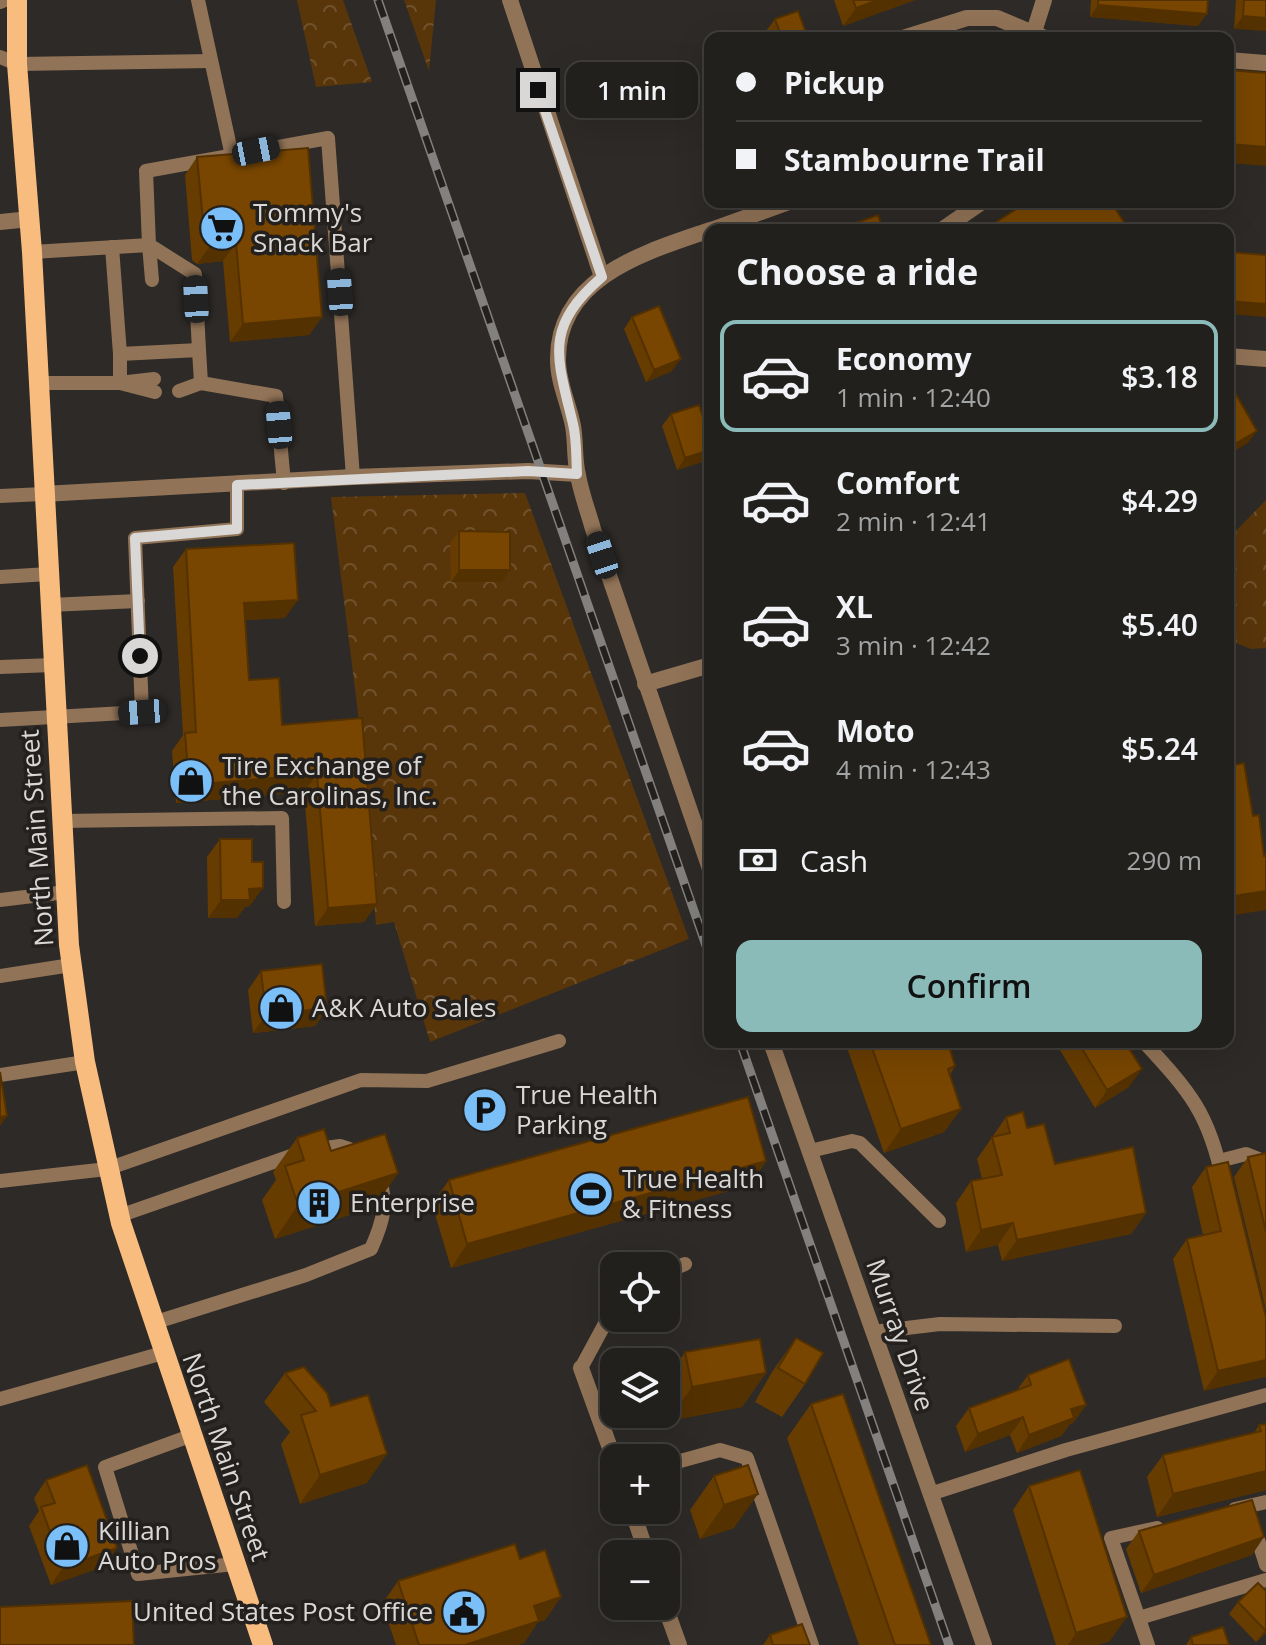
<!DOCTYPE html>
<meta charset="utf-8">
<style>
body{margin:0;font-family:"Open Sans",sans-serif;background:#2e2d2a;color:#f1f3f6;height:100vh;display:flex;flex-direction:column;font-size:30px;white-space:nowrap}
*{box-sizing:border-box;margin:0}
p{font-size:26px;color:#a2a3a4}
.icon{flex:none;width:44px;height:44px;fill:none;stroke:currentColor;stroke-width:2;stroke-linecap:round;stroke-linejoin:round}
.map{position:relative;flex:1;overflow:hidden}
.panel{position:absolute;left:704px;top:224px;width:530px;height:824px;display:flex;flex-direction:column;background:#22201d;border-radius:16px;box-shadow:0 8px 32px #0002,0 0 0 2px #3f3e3b}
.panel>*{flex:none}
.top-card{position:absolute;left:704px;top:32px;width:530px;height:176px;border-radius:16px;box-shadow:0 8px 32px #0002,0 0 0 2px #3f3e3b;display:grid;align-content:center;height:176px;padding:0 32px;background:#22201d}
.tools{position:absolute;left:600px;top:1252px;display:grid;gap:16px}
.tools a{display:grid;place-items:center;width:80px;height:80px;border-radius:16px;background:#22201d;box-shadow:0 8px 32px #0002,0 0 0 2px #3f3e3b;font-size:40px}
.end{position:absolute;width:36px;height:36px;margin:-18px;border:10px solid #d9d8d6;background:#111;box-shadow:0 0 0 4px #111}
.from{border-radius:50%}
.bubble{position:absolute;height:56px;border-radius:16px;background:#22201d;box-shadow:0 8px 32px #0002,0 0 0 2px #3f3e3b;font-size:26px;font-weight:600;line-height:56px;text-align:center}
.car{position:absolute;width:24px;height:48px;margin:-24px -12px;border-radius:10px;box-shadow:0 0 6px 2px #0007;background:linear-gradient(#222 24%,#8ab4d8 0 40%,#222 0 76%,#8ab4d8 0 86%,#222 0)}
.top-card b{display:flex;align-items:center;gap:28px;height:76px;font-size:30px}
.top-card b+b{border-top:2px solid #3f3e3b}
.top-card i{width:20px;height:20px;background:#f1f3f6}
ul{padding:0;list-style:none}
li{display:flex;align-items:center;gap:24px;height:112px;margin:0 16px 12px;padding:0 16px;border:4px solid transparent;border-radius:16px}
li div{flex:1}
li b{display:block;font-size:30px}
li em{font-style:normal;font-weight:600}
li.selected{border-color:#8bbbb9}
li>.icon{width:72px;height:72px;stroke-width:1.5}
h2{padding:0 32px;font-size:36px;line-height:96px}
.pay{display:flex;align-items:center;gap:20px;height:88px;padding:0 32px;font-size:30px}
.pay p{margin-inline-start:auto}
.action{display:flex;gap:16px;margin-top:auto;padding:16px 32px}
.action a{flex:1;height:92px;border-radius:16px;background:#8bbbb9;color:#111;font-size:32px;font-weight:600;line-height:92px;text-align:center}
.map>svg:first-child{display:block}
.forest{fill:url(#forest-crowns)}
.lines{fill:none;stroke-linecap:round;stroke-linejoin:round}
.lane{stroke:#917357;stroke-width:14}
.street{stroke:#917357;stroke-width:16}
.primary{stroke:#f9bc7f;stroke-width:20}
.rail-casing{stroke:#83817f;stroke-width:9}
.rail{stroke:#23201e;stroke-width:6;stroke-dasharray:18;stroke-linecap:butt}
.wall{fill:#673c00}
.shaded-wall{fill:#543100}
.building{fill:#784600;stroke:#543100;stroke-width:2}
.route{stroke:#d9d8d6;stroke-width:10}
.labels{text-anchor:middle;stroke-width:7;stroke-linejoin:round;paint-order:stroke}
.poi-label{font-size:26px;fill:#d9d8d6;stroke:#23201e;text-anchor:start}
.street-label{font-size:26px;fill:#d9d8d6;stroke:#23201e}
</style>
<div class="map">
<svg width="1266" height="1645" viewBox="0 0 1266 1645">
<defs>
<pattern id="forest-crowns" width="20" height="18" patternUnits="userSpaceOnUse" patternTransform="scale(2)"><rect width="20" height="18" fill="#59350a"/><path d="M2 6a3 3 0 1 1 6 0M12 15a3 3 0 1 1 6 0" fill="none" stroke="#70522d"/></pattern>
</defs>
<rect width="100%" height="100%" fill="#2d2a27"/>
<g class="forest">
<polygon points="297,0 343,0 372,82 316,87"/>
<polygon points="404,0 436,0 429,71"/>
<polygon points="525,493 689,939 430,1042 394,922 376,925 360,729 331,497"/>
<polygon points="1266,500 1266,648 1251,649 1228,640 1228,539"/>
</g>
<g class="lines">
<g class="lane">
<polyline points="198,0 232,156"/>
<polyline points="0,2 5,0"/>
<polyline points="0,57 17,64 211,61"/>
<polyline points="149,245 195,274 199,350"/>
<polyline points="149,245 152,280"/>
<polyline points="112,247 120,354"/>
<polyline points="32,252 149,245 146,171 328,138 353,477"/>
<polyline points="128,382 154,379"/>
<polyline points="38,383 120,383 120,354 199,350 201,383 276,396 284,483"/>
<polyline points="120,383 155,392"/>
<polyline points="179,391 201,383"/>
<polyline points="0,496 43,494"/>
<polyline points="0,577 48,574"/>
<polyline points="49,605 138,601"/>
<polyline points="0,667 53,665"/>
<polyline points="0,720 142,712 135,538 237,529 237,485"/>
<polyline points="61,821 282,818 284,902"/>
<polyline points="0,900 66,892"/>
<polyline points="0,976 71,965"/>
<path d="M 1144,1042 C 1190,1092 1209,1113 1223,1181"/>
<polyline points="0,1075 85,1062"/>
<polyline points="810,1151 852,1141 860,1143 939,1221"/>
<polyline points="1219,1161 1246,1154 1266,1162"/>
<polyline points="0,1181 107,1169 361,1080 427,1081 559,1041"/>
<polyline points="119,1216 305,1151 340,1146 361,1153"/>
<polyline points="666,1272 685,1264"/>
<path d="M 153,1323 L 306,1275 L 371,1249 C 383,1222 389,1203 378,1175"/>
<polyline points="873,1332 940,1324 1115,1326"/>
<polyline points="581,1368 614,1307"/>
<polyline points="0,1399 163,1353"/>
<polyline points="190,1436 105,1467 138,1574 235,1564"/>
<polyline points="666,1465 720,1450 747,1458 812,1645"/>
<polyline points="930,1494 1066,1450 1266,1395"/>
<polyline points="1235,1509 1266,1502"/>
<polyline points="1254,1527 1266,1565"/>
<polyline points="1139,1618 1266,1580"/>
<polyline points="1148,1645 1111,1538 1157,1528"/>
</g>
<g class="street">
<polyline points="510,0 602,277"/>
<polyline points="903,38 967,18 997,18 1045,38"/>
<polyline points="1032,38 1044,0"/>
<polyline points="1228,60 1266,63"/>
<polyline points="0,222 30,219"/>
<polyline points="943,229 982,202"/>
<path d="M 710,230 C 646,252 557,277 558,360 C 558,383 569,404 573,426 C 576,442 574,459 578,475 C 581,493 588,511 593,529 L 710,869"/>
<polyline points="711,230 789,202"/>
<polyline points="1228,356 1266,359"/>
<polyline points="43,494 353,477 528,471 577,474"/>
<polyline points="645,684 710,665"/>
<polyline points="771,1042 984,1645"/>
<polyline points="581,1368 614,1459"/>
<polyline points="632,1510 647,1554"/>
<polyline points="665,1606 679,1645"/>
</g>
<polyline class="primary" points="17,0 17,64 32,252 69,945 85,1062 121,1223 263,1645"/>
<g class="rail-casing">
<g id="rail">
<polyline points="378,0 710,957"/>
<polyline points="740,1042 949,1645"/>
</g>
</g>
<use href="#rail" class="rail"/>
</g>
<g class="wall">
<polygon points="834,0 915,0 843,26"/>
<polygon points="1091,0 1208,0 1198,26 1090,17"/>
<polygon points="1236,0 1266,0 1234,29"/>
<polygon points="775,19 808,38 769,38 766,31"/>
<polygon points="197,157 322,317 309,335 230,342 223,261 197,264 192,260 185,175"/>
<polygon points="632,317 672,371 646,382 624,329"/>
<polygon points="671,414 705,461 677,470 662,426"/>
<polygon points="459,531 510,570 502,582 451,582 450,543"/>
<polygon points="186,549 285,618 245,620 249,680 282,725 362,718 377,904 364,922 315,926 304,792 176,803 172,751 183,735 173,567"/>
<polygon points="220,839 250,906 245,907 237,918 208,918 207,857"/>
<polygon points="261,971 327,1008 315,1026 253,1033 248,990"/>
<polygon points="845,1042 948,1042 955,1066 950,1075 961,1109 944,1132 884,1153"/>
<polygon points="1055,1042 1125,1042 1129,1087 1095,1108"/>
<polygon points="1006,1117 1027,1128 1055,1164 1146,1213 1131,1234 1002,1261 998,1245 966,1252 956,1203 971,1181 982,1179 977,1159"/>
<polygon points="297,1138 331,1151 398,1173 374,1207 275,1239 262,1200 276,1180 273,1172"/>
<polygon points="1266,1153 1266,1310 1234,1177 1248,1157"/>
<polygon points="766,1161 750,1185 451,1268 432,1204 449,1180"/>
<polygon points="1206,1167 1266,1317 1204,1391 1173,1259 1187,1239 1203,1235 1192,1187"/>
<polygon points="796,1338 805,1384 782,1417 755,1402 772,1372"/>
<polygon points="685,1352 766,1373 742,1407 668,1421 666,1410 666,1380"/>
<polygon points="285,1373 331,1406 367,1483 300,1504 281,1444 290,1432 264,1402"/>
<polygon points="1028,1375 1086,1405 1073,1423 1070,1424 1061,1436 1017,1453 1010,1435 965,1452 956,1426 969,1408 1017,1390"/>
<polygon points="811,1404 931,1645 859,1645 787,1438"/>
<polygon points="1266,1424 1266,1490 1157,1517 1147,1477 1163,1455 1254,1433 1259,1425"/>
<polygon points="714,1476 734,1528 700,1539 690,1510"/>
<polygon points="46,1480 105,1566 51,1585 29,1526 39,1511 34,1498"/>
<polygon points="1029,1486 1110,1641 1097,1645 1056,1645 1013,1510"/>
<polygon points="1139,1531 1252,1555 1141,1593 1126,1549"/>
<polygon points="520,1559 561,1597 545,1620 538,1622 524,1643 518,1645 396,1645 382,1604 398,1581"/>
<polygon points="1258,1583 1266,1633 1256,1642 1229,1614 1238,1602"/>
<polygon points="770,1635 810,1645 763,1645"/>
<polygon points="1191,1637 1229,1645 1186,1645"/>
</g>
<g class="shaded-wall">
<polygon points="878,0 915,0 843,26 856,8"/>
<polygon points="1098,5 1207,14 1198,26 1090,17"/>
<polygon points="1243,16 1266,18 1266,31 1234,29"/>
<polygon points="1228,144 1266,147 1266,166 1228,163"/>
<polygon points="236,243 223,261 197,264 210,246"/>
<polygon points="1228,301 1266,304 1266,317 1228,314"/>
<polygon points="322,317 309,335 230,342 243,324"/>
<polygon points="681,359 672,371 646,382 654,370"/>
<polygon points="1257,431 1248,443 1228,455 1228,448"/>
<polygon points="710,450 710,453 705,461 677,470 685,458"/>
<polygon points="459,570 510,570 502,582 451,582"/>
<polygon points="298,600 285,618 231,621 244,603"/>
<polygon points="317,774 304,792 176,803 189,785"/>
<polygon points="263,888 250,906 245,907 237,918 208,918 221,900 249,889"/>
<polygon points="1266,891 1266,910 1228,916 1228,897"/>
<polygon points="377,904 364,922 315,926 328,908"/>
<polygon points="327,1008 315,1026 253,1033 266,1015"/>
<polygon points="1142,1069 1129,1087 1095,1108 1107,1090"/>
<polygon points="961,1109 944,1132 884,1153 901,1129"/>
<polygon points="7,1116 0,1126 0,1117"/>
<polygon points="766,1161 750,1185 451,1268 467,1244"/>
<polygon points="398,1173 374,1207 275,1239 298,1205"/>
<polygon points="1146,1213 1131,1234 1002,1261 1017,1240"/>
<polygon points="1013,1223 998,1245 966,1252 981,1230"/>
<polygon points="1266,1360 1266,1377 1204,1391 1218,1371"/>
<polygon points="766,1373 742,1407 668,1421 692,1387"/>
<polygon points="1086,1405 1073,1423 1070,1424 1061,1436 1017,1453 1029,1435 1071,1409"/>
<polygon points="1023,1417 1010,1435 965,1452 978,1434"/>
<polygon points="387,1454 367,1483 300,1504 320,1475"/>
<polygon points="1266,1471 1266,1490 1157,1517 1173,1494"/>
<polygon points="758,1494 734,1528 700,1539 724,1505"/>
<polygon points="1264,1537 1252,1555 1141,1593 1154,1575"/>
<polygon points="117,1548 105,1566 51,1585 63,1567"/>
<polygon points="561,1597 545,1620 538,1622 524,1643 518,1645 465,1645 534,1606"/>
<polygon points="1127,1617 1110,1641 1097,1645 1068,1645 1076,1633"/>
<polygon points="1266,1629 1266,1633 1256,1642"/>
</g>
<g class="building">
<polygon points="853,0 878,0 856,8"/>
<polygon points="1098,0 1208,0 1207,14 1098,5"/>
<polygon points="1244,0 1266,0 1266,18 1243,16"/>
<polygon points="798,11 808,38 782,38 775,19"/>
<polygon points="1228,70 1266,73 1266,147 1228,144"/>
<polygon points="308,148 322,317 243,324 236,243 210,246 205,242 197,157"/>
<polygon points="1027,202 1111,202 1126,225 1118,230 984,230"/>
<polygon points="878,215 883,230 836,230"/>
<polygon points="1228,252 1266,255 1266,304 1228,301"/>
<polygon points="659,306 681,359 654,370 632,317"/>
<polygon points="1233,389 1257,431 1228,448 1228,392"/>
<polygon points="699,405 710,439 710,450 685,458 671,414"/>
<polygon points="459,531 510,532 510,570 459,570"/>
<polygon points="294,543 298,600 244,603 249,680 279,678 282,725 362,718 377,904 328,908 317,774 189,785 185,733 196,732 186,549"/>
<polygon points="1244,763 1253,816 1259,815 1264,856 1266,855 1266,891 1228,897 1228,766"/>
<polygon points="220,839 252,839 252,862 263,862 263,888 249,889 250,900 221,900"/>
<polygon points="1228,921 1233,960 1228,961"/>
<polygon points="322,964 327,1008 266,1015 261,971"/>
<polygon points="870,1042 948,1042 955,1066 948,1069 961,1109 901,1129"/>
<polygon points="1078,1042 1125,1042 1142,1069 1107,1090"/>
<polygon points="0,1072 7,1116 0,1117"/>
<polygon points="748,1097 766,1161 467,1244 449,1180"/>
<polygon points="1023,1112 1027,1128 1044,1124 1055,1164 1133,1147 1146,1213 1017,1240 1013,1223 981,1230 971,1181 1002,1175 992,1137 1010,1133 1006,1117"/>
<polygon points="324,1129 331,1151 385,1134 398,1173 298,1205 285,1166 304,1160 297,1138"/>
<polygon points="1266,1153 1266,1232 1248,1157"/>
<polygon points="1228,1162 1266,1317 1266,1360 1218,1371 1187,1239 1221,1231 1206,1167"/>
<polygon points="796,1338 823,1353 805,1384 778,1368"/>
<polygon points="760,1339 766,1373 692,1387 685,1352"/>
<polygon points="1069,1359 1086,1405 1071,1409 1074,1418 1029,1435 1023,1417 978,1434 969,1408 1031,1385 1028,1375"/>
<polygon points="304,1367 327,1393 331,1406 368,1395 387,1454 320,1475 301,1415 316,1411 285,1373"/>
<polygon points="843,1394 931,1645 895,1645 811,1404"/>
<polygon points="1266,1424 1266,1471 1173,1494 1163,1455 1261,1431 1259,1425"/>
<polygon points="87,1465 117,1548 63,1567 41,1507 55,1503 46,1480"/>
<polygon points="748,1465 758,1494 724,1505 714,1476"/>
<polygon points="1080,1470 1127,1617 1076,1633 1029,1486"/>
<polygon points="1252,1500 1264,1537 1154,1575 1139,1531"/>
<polygon points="515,1544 520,1559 545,1550 561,1597 534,1606 539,1621 465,1645 419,1645 398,1581"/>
<polygon points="1258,1583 1266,1591 1266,1629 1265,1630 1238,1602"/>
<polygon points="132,1601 134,1645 0,1645 0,1607"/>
<polygon points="802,1624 810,1645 773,1645 770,1635"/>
<polygon points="1223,1627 1229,1645 1193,1645 1191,1637"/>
</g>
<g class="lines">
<path class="route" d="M 140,656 L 135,538 L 237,529 L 237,485 L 528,471 L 577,474 C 576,458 577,440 573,424 C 557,357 543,328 602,277 L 538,90"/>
</g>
<defs>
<g id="supermarket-disc" transform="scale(2.3)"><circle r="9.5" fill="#7abff8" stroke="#23201e"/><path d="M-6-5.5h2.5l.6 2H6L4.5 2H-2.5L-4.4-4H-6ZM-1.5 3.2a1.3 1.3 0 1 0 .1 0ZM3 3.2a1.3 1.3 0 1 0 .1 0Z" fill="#111"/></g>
<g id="shop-disc" transform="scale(2.3)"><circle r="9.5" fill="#7abff8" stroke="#23201e"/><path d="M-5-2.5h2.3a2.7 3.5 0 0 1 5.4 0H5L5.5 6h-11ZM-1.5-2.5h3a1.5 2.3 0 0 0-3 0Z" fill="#111"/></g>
<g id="parking-disc" transform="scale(2.3)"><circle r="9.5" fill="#7abff8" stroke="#23201e"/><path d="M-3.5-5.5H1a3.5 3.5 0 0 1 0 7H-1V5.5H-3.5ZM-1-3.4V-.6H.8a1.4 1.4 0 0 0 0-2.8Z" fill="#111"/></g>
<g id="stadium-disc" transform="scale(2.3)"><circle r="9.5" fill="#7abff8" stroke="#23201e"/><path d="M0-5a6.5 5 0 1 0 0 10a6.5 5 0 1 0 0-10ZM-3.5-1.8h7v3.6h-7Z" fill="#111"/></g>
<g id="building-disc" transform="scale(2.3)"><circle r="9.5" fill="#7abff8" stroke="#23201e"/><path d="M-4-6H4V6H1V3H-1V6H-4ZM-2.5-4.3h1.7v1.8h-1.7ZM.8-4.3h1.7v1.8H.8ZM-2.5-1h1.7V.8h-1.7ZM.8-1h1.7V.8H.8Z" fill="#111"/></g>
<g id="civic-disc" transform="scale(2.3)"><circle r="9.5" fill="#7abff8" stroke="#23201e"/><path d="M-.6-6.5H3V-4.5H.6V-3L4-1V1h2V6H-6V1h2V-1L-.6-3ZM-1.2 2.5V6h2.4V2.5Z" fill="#111"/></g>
</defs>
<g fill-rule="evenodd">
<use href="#supermarket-disc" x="222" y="228"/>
<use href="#shop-disc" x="191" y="781"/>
<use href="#shop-disc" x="281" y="1008"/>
<use href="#parking-disc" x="485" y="1110"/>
<use href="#stadium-disc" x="591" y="1194"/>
<use href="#building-disc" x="319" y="1203"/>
<use href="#shop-disc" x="67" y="1546"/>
<use href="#civic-disc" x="464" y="1612"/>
</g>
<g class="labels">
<g class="poi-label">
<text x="253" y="222">Tommy's<tspan x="253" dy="30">Snack Bar</tspan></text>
<text x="222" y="775">Tire Exchange of<tspan x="222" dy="30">the Carolinas, Inc.</tspan></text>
<text x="312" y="1017">A&amp;K Auto Sales</text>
<text x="516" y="1104">True Health<tspan x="516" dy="30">Parking</tspan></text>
<text x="622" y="1188">True Health<tspan x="622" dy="30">&amp; Fitness</tspan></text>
<text x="350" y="1212">Enterprise</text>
<text x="98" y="1540">Killian<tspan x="98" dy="30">Auto Pros</tspan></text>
<text x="433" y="1621" text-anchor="end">United States Post Office</text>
</g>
<g class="street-label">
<text transform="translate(37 838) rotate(-94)" y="9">North Main Street</text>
<text transform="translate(900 1335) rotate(71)" y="9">Murray Drive</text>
<text transform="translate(226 1457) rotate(71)" y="9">North Main Street</text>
</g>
</g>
</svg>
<div class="tools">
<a><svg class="icon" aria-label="locate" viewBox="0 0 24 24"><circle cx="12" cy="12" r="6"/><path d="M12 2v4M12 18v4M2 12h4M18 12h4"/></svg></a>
<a><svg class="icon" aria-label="layers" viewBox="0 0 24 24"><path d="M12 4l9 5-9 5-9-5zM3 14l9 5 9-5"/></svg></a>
<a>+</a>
<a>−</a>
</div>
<i class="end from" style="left:140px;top:656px"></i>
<i class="end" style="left:538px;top:90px"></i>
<div class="bubble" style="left:566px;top:62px;width:132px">1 min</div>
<i class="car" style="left:256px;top:151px;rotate:79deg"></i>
<i class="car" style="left:340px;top:292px;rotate:356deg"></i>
<i class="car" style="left:196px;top:299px;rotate:357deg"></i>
<i class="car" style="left:279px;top:425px;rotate:355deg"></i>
<i class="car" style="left:602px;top:555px;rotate:342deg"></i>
<i class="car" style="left:142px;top:712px;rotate:266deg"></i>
<div class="top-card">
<b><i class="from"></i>Pickup</b>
<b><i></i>Stambourne Trail</b>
</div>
<section class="panel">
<h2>Choose a ride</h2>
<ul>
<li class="selected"><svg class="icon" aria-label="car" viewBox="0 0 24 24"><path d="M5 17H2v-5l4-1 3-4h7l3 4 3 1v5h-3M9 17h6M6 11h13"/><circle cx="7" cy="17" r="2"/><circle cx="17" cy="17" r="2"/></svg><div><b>Economy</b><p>1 min · 12:40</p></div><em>$3.18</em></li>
<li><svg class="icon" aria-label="car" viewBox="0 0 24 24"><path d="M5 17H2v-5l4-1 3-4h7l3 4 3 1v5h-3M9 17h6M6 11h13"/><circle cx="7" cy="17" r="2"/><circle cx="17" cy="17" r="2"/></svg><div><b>Comfort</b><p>2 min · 12:41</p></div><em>$4.29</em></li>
<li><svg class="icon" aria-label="car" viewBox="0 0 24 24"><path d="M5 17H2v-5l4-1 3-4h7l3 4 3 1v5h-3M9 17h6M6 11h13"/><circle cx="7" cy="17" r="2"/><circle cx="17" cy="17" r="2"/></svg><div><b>XL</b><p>3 min · 12:42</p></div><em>$5.40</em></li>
<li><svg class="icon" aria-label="car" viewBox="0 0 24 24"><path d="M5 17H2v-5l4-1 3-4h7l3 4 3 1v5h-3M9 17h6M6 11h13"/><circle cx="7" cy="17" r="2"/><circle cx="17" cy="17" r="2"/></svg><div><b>Moto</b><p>4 min · 12:43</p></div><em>$5.24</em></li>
</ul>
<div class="pay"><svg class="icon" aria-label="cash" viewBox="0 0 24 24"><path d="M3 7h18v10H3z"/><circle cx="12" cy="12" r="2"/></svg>Cash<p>290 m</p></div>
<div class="action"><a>Confirm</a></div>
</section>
</div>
